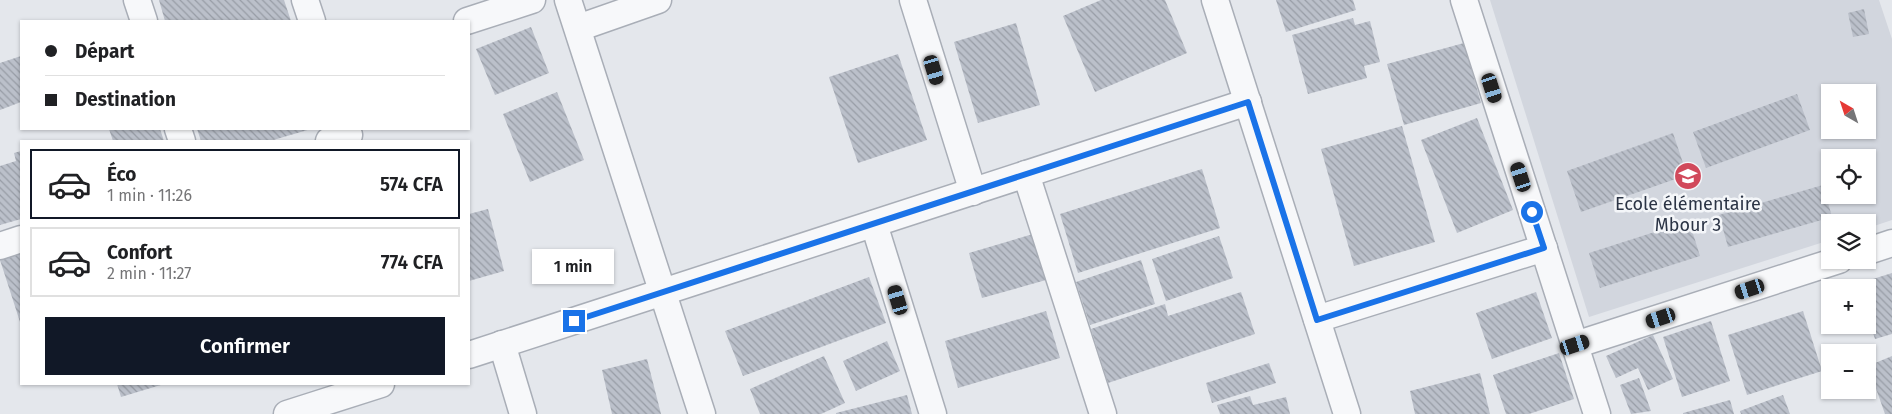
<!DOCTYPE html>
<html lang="fr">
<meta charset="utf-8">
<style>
body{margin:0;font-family:"Fira Sans",sans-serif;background:#f6f6f6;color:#202124;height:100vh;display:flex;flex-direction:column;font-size:19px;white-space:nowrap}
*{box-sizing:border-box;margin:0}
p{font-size:16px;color:#757577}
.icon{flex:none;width:28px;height:28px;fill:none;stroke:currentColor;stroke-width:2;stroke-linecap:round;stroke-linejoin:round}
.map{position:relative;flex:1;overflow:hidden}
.details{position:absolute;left:20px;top:140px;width:450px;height:245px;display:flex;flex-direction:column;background:#fff;border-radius:0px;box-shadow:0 1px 4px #0004}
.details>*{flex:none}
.banner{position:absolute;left:20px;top:20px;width:450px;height:110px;border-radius:0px;box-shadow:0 1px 4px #0004;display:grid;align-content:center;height:110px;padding:0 25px;background:#fff}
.needle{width:32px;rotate:321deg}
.fabs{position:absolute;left:1821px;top:84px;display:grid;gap:10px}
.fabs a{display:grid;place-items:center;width:55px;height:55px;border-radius:0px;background:#fff;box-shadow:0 1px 4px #0004;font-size:25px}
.end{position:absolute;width:22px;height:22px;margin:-11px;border:6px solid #1a73e8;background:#fff;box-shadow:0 0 0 2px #fff}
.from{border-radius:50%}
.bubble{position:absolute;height:35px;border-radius:0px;background:#fff;box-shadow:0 1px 4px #0004;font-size:16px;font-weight:600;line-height:35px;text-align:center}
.car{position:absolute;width:15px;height:30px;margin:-15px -8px;border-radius:6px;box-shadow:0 0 4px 1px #0007;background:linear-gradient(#222 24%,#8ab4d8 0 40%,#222 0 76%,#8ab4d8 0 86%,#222 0)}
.banner b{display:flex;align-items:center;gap:18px;height:48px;font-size:19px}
.banner b+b{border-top:1px solid #e0e0e0}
.banner i{width:12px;height:12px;background:#202124}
ul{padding:9px 0 0;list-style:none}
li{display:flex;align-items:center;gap:15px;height:70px;margin:0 10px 8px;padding:0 15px;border:2px solid #e0e0e0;border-radius:0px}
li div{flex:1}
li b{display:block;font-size:19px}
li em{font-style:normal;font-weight:600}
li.on{border-color:#111827}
li>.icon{width:45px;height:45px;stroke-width:1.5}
.primary-button{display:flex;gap:10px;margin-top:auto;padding:10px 25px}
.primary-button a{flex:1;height:58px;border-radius:0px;background:#111827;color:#fff;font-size:20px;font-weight:600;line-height:58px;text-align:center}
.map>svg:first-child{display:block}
.built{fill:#d2d6de;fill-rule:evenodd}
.building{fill:url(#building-back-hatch)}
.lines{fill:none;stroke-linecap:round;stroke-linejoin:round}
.minor-casing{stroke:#a9aeb7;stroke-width:29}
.minor{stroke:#f7f8fa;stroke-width:26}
.route{stroke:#1a73e8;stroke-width:6}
.labels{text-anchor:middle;stroke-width:5;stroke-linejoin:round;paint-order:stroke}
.poi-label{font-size:18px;fill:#2b3445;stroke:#f4f6f9}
</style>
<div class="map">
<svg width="1892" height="414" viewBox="0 0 1892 414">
<defs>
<pattern id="building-back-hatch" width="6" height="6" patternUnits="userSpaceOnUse" patternTransform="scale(1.25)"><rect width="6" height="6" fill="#bbc0ca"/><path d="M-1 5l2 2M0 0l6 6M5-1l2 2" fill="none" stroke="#989da6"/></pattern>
</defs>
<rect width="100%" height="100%" fill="#e4e7ec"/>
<path class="built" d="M 1490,0 L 1879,0 L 1892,39 L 1892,220 L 1868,228 L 1868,222 L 1830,222 L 1830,240 L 1589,317 ZM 1830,92 L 1868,92 L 1868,130 L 1830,130 ZM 1830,158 L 1868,158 L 1868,195 L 1830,195 Z"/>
<g class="building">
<polygon points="159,0 284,0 291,21 165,21"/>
<polygon points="1101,0 1165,0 1187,53 1095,92 1063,16"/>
<polygon points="1276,0 1353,0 1356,10 1286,32"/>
<polygon points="1864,9 1869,34 1853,37 1848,13"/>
<polygon points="1353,18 1355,25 1370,21 1380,62 1364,66 1367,78 1308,94 1292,35"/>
<polygon points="1016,23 1040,105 978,123 954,42"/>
<polygon points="531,27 549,73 495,95 476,49"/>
<polygon points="1464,43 1481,103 1404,125 1387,64"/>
<polygon points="898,54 927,140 858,163 829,77"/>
<polygon points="21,56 21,102 0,110 0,63"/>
<polygon points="557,92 584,160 530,182 503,114"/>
<polygon points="1797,94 1810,130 1706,168 1693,132"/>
<polygon points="1477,118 1513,210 1457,233 1421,140"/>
<polygon points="1402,126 1435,242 1354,266 1321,149"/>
<polygon points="109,129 160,129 164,141 113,141"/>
<polygon points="197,129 311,129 270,141 201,141"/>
<polygon points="1673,133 1687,175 1581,212 1567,171"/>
<polygon points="21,151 21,219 0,225 0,166 16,161 14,153"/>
<polygon points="1202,169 1220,228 1078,273 1060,214"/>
<polygon points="1823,185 1832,217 1728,247 1719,215"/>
<polygon points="488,209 504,271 469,281 469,214"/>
<polygon points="1689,221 1700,256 1600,288 1589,253"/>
<polygon points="1033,234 1046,280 982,298 969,253"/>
<polygon points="1219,236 1233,278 1166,301 1152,259"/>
<polygon points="21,253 21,325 0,260"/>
<polygon points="1141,260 1155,304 1090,325 1076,282"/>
<polygon points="1892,273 1892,334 1875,339 1868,317 1868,288 1858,288 1857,284"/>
<polygon points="869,277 886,323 743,376 725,331"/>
<polygon points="1241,292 1255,334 1108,383 1091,329 1165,304 1168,316"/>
<polygon points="1536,292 1552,338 1492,359 1476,313"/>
<polygon points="1046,311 1060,358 958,388 945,341"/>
<polygon points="1803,311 1822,371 1747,395 1728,335"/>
<polygon points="1711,321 1730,381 1682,397 1663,337"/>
<polygon points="1653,335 1673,379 1648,390 1638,368 1616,378 1606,356"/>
<polygon points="887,341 900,371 856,391 843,361"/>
<polygon points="1559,353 1574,399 1529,414 1506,414 1493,375"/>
<polygon points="824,356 845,403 821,414 760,414 750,389"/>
<polygon points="1892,356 1892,414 1885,414 1868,366"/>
<polygon points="647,359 661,414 612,414 602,370"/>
<polygon points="1269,363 1276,383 1212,403 1206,383"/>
<polygon points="1480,373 1490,414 1415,414 1410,391"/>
<polygon points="1639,378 1651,411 1631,414 1620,385"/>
<polygon points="117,384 164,384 121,397"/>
<polygon points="907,395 912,414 836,414 836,413"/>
<polygon points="1783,395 1790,414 1741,414 1740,411"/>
<polygon points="1250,396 1253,405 1286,397 1290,414 1220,414 1217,405"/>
<polygon points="1730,400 1734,414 1683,414 1683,413"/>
</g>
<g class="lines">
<g class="minor-casing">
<g id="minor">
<polyline points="137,0 144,21"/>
<polyline points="305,0 312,21"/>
<polyline points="568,0 702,414"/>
<polyline points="913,0 973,192"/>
<polyline points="1215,0 1347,414"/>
<polyline points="1464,0 1597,414"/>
<polyline points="467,21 532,0"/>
<polyline points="578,28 658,0"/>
<polyline points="178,129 182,141"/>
<polyline points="329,141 349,135"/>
<polyline points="1026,174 1103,414"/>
<polyline points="874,224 933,414"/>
<polyline points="0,246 21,239"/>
<polyline points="1868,251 1892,243"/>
<polyline points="1317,319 1544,248"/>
<polyline points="502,344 523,414"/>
<polyline points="1575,345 1839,260"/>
<polyline points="469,355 1248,102"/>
<polyline points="287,414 381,384"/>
</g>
</g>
<use href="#minor" class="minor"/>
</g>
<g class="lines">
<polyline class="route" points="574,321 1248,102 1317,320 1544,248 1532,212"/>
</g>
<defs>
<g id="school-disc" transform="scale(1.4375)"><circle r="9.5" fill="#d1495b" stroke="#f4f6f9"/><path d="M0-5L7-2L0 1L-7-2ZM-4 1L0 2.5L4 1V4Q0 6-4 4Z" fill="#fff"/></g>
</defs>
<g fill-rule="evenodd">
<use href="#school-disc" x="1688" y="176"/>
</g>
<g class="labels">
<g class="poi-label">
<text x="1688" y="210">Ecole élémentaire<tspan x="1688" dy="21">Mbour 3</tspan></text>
</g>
</g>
</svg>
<div class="fabs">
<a><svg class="needle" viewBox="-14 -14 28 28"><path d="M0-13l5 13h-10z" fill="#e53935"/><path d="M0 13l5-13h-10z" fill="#757577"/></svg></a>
<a><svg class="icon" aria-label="locate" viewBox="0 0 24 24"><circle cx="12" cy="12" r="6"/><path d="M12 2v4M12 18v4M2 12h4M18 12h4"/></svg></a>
<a><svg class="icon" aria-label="layers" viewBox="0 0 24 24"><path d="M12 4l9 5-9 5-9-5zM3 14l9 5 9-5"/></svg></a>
<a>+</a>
<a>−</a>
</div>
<i class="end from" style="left:1532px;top:212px"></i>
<i class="end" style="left:574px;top:321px"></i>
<div class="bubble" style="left:532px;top:249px;width:82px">1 min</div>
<i class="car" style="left:934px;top:70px;rotate:163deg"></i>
<i class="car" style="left:1492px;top:88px;rotate:162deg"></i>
<i class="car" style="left:1521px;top:177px;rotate:342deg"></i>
<i class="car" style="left:1750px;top:289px;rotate:252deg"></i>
<i class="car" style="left:898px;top:300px;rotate:343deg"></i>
<i class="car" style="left:1661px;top:318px;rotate:252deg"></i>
<i class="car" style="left:1575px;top:345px;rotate:72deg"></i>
<div class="banner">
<b><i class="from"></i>Départ</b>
<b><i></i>Destination</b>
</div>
<section class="details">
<ul>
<li class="on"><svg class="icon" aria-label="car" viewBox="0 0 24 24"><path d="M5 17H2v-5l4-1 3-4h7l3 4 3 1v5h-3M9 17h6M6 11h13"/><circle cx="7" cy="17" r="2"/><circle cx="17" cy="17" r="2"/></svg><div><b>Éco</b><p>1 min · 11:26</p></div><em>574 CFA</em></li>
<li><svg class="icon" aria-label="car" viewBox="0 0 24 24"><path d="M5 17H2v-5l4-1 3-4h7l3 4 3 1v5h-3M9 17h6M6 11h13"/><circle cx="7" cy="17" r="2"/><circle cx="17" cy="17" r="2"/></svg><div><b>Confort</b><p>2 min · 11:27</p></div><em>774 CFA</em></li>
</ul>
<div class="primary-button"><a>Confirmer</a></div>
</section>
</div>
